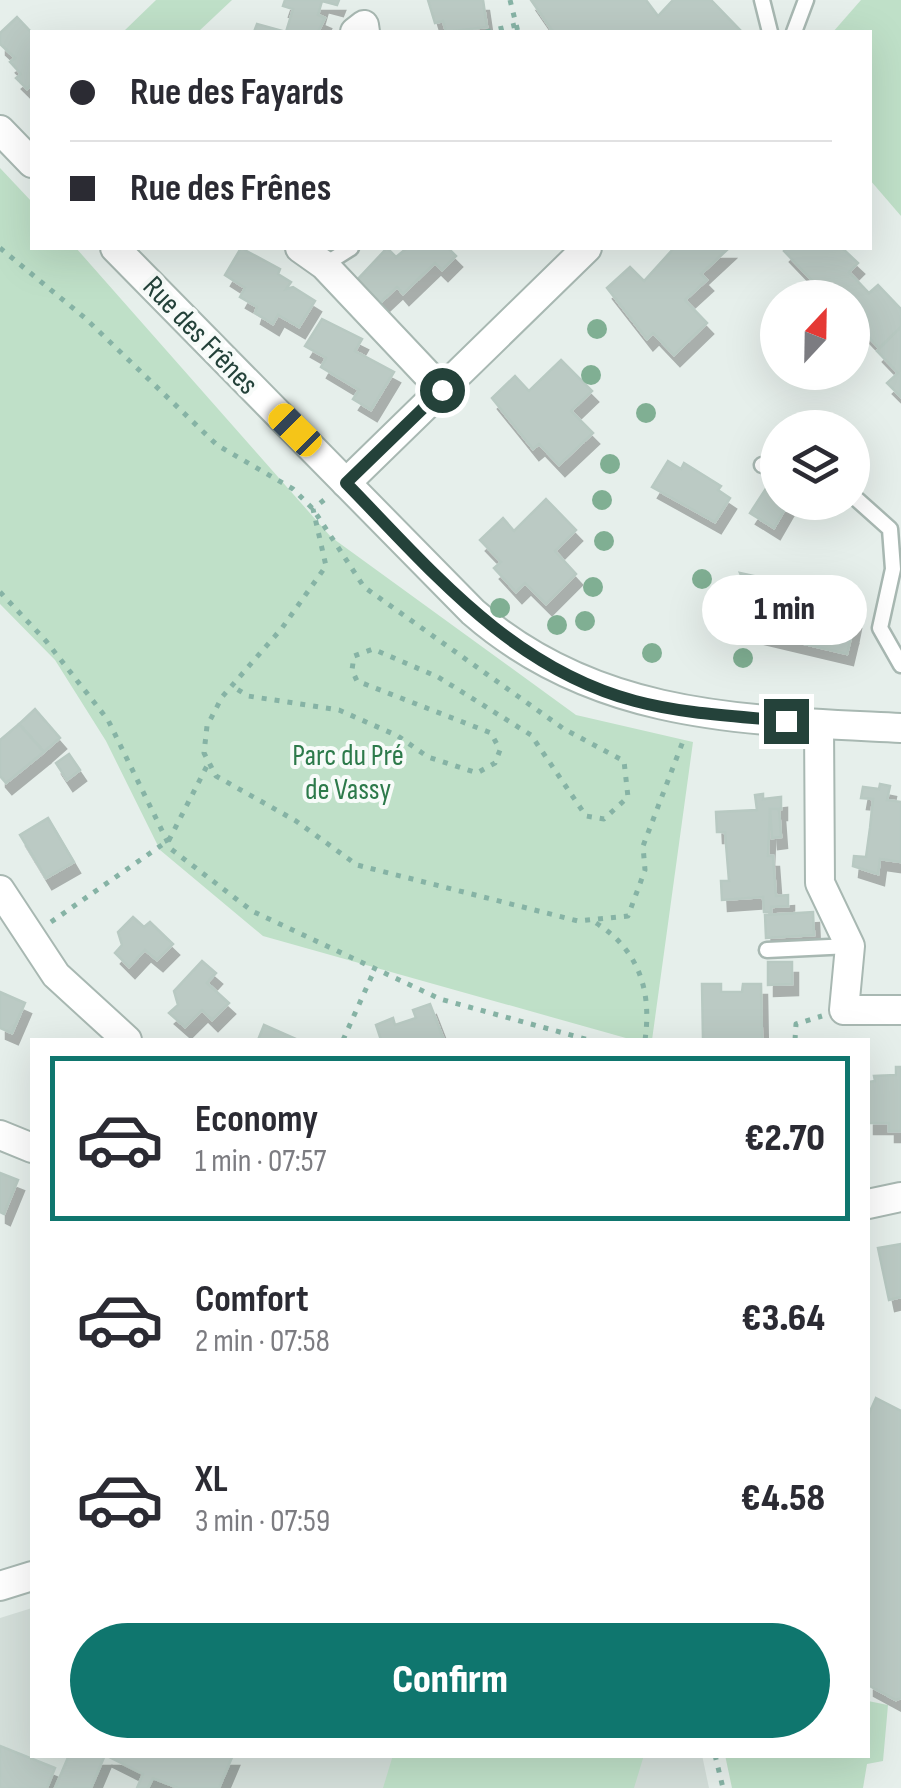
<!DOCTYPE html>
<meta charset="utf-8">
<style>
body{margin:0;font-family:"Sofia Sans Condensed",sans-serif;background:#f2f2f3;color:#2b2b33;height:100vh;display:flex;flex-direction:column;font-size:38px;white-space:nowrap}
*{box-sizing:border-box;margin:0}
p{font-size:32px;color:#7c7c81}
.icon{flex:none;width:55px;height:55px;fill:none;stroke:currentColor;stroke-width:2;stroke-linecap:round;stroke-linejoin:round}
.map{position:relative;flex:1;overflow:hidden}
.details{position:absolute;left:30px;top:1038px;width:840px;height:720px;display:flex;flex-direction:column;background:#fff;border-radius:0px;box-shadow:0 10px 40px #0002}
.details>*{flex:none}
.guide{position:absolute;left:30px;top:30px;width:842px;height:220px;border-radius:0px;box-shadow:0 10px 40px #0002;display:grid;align-content:center;height:220px;padding:0 40px;background:#fff}
.needle{width:65px;rotate:22deg}
.buttons{position:absolute;left:760px;top:280px;display:grid;gap:20px}
.buttons a{display:grid;place-items:center;width:110px;height:110px;border-radius:50%;background:#fff;box-shadow:0 10px 40px #0002;font-size:50px}
.end{position:absolute;width:45px;height:45px;margin:-22px;border:12px solid #24423a;background:#fff;box-shadow:0 0 0 5px #fff}
.from{border-radius:50%}
.bubble{position:absolute;height:70px;border-radius:35px;background:#fff;box-shadow:0 10px 40px #0002;font-size:32px;font-weight:800;line-height:70px;text-align:center}
.car{position:absolute;width:30px;height:60px;margin:-30px -15px;border-radius:12px;box-shadow:0 0 8px 2px #0007;background:linear-gradient(#f5c518 24%,#345 0 40%,#f5c518 0 76%,#345 0 86%,#f5c518 0)}
.guide b{display:flex;align-items:center;gap:35px;height:95px;font-size:38px}
.guide b+b{border-top:2px solid #e1e1e2}
.guide i{width:25px;height:25px;background:#2b2b33}
ul{padding:18px 0 0;list-style:none}
li{display:flex;align-items:center;gap:30px;height:165px;margin:0 20px 15px;padding:0 20px;border:5px solid transparent;border-radius:0px}
li div{flex:1}
li b{display:block;font-size:38px}
li em{font-style:normal;font-weight:800}
li.selected{border-color:#0f766e}
li>.icon{width:90px;height:90px;stroke-width:1.5}
.primary-button{display:flex;gap:20px;margin-top:auto;padding:20px 40px}
.primary-button a{flex:1;height:115px;border-radius:60px;background:#0f766e;color:#fff;font-size:40px;font-weight:800;line-height:115px;text-align:center}
.map>svg:first-child{display:block}
.built{fill:#d4dfda}
.green{fill:#bfe0c8}
.building{fill:#bbcac4;stroke:#b8c9c2;stroke-width:2.5;filter:url(#shadow)}
.lines{fill:none;stroke-linecap:round;stroke-linejoin:round}
.lane-casing{stroke:#a8b8b2;stroke-width:19}
.street-casing{stroke:#a8b8b2;stroke-width:32}
.path{stroke:#86b3a5;stroke-width:5;stroke-dasharray:5 8;stroke-linecap:butt}
.lane{stroke:#fff;stroke-width:14}
.street{stroke:#fff;stroke-width:28}
.tree{fill:#80af93}
.route{stroke:#24423a;stroke-width:12}
.labels{text-anchor:middle;stroke-width:8;stroke-linejoin:round;paint-order:stroke}
.street-label{font-size:30px;fill:#24423a;stroke:#f7fbf9}
.park-label{font-size:30px;fill:#2d7a4b;stroke:#f7fbf9}
</style>
<div class="map">
<svg width="901" height="1788" viewBox="0 0 901 1788">
<defs>
<filter id="shadow"><feDropShadow dx="6" dy="11" stdDeviation="0" flood-color="#0004"/></filter>
</defs>
<rect width="100%" height="100%" fill="#e6efeb"/>
<polygon class="built" points="32,1608 32,1755 702,1755 709,1788 0,1788 0,1618"/>
<g class="green">
<polygon points="156,0 232,0 198,32 123,32"/>
<polygon points="861,0 901,0 901,216 870,180 870,32 833,32"/>
<polygon points="0,168 32,202 32,248 76,248 331,537 576,715 693,742 652,1040 633,1040 263,936 160,850 106,741 55,660 0,604"/>
<polygon points="868,1701 888,1705 883,1761 867,1764 863,1788 732,1788 725,1755 868,1755"/>
<polygon points="393,1755 644,1755 634,1788 383,1788"/>
</g>
<g class="building">
<polygon points="285,0 339,0 337,5 322,1 318,15 325,18 318,32 254,32 257,24 286,32 293,9 283,6"/>
<polygon points="428,0 483,0 487,27 446,32 443,21 435,23"/>
<polygon points="531,0 646,0 658,16 673,0 711,0 742,32 553,32"/>
<polygon points="17,17 32,33 32,84 27,89 16,78 21,74 10,62 15,58 0,44 0,33"/>
<polygon points="241,248 280,269 278,274 291,282 286,289 293,287 315,301 299,327 278,315 273,324 255,313 257,307 240,297 245,288 225,275"/>
<polygon points="387,248 396,257 407,248 448,248 456,256 442,270 435,263 403,294 397,287 379,304 356,281"/>
<polygon points="729,248 701,274 707,280 685,300 707,323 674,355 653,333 647,339 607,288 630,267 644,281 674,248"/>
<polygon points="787,248 842,248 858,263 849,272 869,293 878,285 901,309 901,327 879,348 859,327 852,332 852,298 822,298 825,294 784,251"/>
<polygon points="322,319 362,339 355,351 394,372 371,410 353,399 359,390 321,367 326,358 305,346"/>
<polygon points="901,327 901,397 887,383 898,373 877,351"/>
<polygon points="561,360 592,391 571,411 593,433 559,465 539,444 533,449 492,398 515,376 529,391"/>
<polygon points="668,461 681,469 684,463 721,486 718,490 730,498 715,522 652,487"/>
<polygon points="769,484 778,489 778,502 789,502 774,528 750,513"/>
<polygon points="546,499 576,530 555,551 576,574 546,604 525,583 516,592 494,568 501,562 480,540 503,518 514,531"/>
<polygon points="740,573 772,580 768,598 839,615 835,629 852,633 847,654 733,627 743,580"/>
<polygon points="839,615 855,618 852,633 835,629"/>
<polygon points="35,709 60,738 44,752 19,724"/>
<polygon points="19,724 44,752 6,783 0,776 0,740"/>
<polygon points="69,754 80,770 67,780 56,763"/>
<polygon points="880,784 890,786 887,800 901,802 901,862 880,859 878,874 853,866 854,856 866,857 870,828 873,799 861,798 863,787 879,789"/>
<polygon points="763,794 763,799 781,797 781,809 770,809 768,856 773,856 776,896 788,895 788,906 771,907 771,912 764,912 763,897 722,900 721,881 729,881 725,832 717,832 716,812 757,810 755,795"/>
<polygon points="770,809 779,809 781,837 772,838"/>
<polygon points="48,818 74,862 46,878 20,835"/>
<polygon points="813,912 814,935 766,938 765,915"/>
<polygon points="133,917 144,927 150,922 173,944 157,960 145,950 129,967 115,953 122,945 118,932"/>
<polygon points="202,961 216,973 207,983 229,1003 212,1020 202,1010 185,1027 169,1013 178,1005 174,991"/>
<polygon points="768,962 792,962 792,984 768,985"/>
<polygon points="702,984 721,984 721,992 742,992 743,984 761,984 762,1040 703,1040"/>
<polygon points="0,992 25,1003 12,1033 0,1028"/>
<polygon points="430,1004 444,1040 381,1040 376,1025 393,1018 395,1025 416,1018 413,1010"/>
<polygon points="264,1025 298,1040 258,1040"/>
<polygon points="896,1067 901,1067 901,1131 889,1131 889,1123 868,1123 868,1082 875,1081 874,1076 896,1075"/>
<polygon points="0,1173 18,1180 4,1214 0,1212"/>
<polygon points="901,1244 901,1297 889,1300 878,1248"/>
<polygon points="876,1398 901,1411 901,1698 896,1700 868,1685 868,1416"/>
<polygon points="0,1746 55,1768 47,1788 0,1788"/>
<polygon points="69,1755 105,1755 91,1788 55,1788"/>
<polygon points="105,1755 233,1755 219,1788 178,1788 153,1778 148,1788 137,1788 143,1774"/>
</g>
<g class="lines">
<g class="lane-casing">
<g id="lane">
<polyline points="762,0 770,32"/>
<polyline points="794,32 806,0"/>
<polyline points="324,265 351,248"/>
<polyline points="762,465 778,468"/>
<polyline points="852,495 890,529 893,569 880,628 901,665"/>
<polyline points="767,950 850,946"/>
</g>
</g>
<g class="street-casing">
<g id="street">
<polyline points="355,32 364,25 365,32"/>
<polyline points="0,130 32,163"/>
<path d="M 115,248 L 473,612 C 597,720 745,720 901,728"/>
<polyline points="300,248 324,265 442,390"/>
<polyline points="346,483 587,248"/>
<polyline points="819,724 820,883 850,946 844,1010 901,1010"/>
<polyline points="0,890 56,975 127,1040"/>
<polyline points="0,1135 32,1148"/>
<polyline points="868,1204 901,1197"/>
<polyline points="0,1586 32,1576"/>
</g>
</g>
<g class="path">
<polyline points="510,0 518,32"/>
<polyline points="486,32 516,25"/>
<polyline points="0,248 85,318 217,445 293,489 313,509 364,587 564,729 624,761 628,797 604,819 586,816 531,735 438,677 373,649 354,656 352,670 357,681 491,733 500,750 495,763 477,773 428,757 398,736 339,710 248,696 232,686"/>
<polyline points="324,500 313,509 326,566 282,628 222,697 207,726 204,753 216,776 296,821 357,865 578,921 628,916 645,870 643,846 685,736"/>
<polyline points="0,592 46,641 108,720 171,849 252,911 440,999 589,1040"/>
<polyline points="51,922 169,840 209,762"/>
<path d="M 596,923 C 639,950 652,991 645,1040"/>
<polyline points="343,1040 374,971"/>
<polyline points="795,1040 796,1024 822,1016"/>
<polyline points="715,1755 723,1788"/>
</g>
<use href="#lane" class="lane"/>
<use href="#street" class="street"/>
</g>
<g class="tree">
<circle cx="597" cy="329" r="10"/>
<circle cx="591" cy="375" r="10"/>
<circle cx="646" cy="413" r="10"/>
<circle cx="610" cy="464" r="10"/>
<circle cx="602" cy="500" r="10"/>
<circle cx="604" cy="541" r="10"/>
<circle cx="702" cy="579" r="10"/>
<circle cx="593" cy="587" r="10"/>
<circle cx="500" cy="608" r="10"/>
<circle cx="585" cy="621" r="10"/>
<circle cx="557" cy="625" r="10"/>
<circle cx="652" cy="653" r="10"/>
<circle cx="743" cy="658" r="10"/>
</g>
<g class="lines">
<path class="route" d="M 442,390 L 346,483 C 432,571 511,668 635,701 C 684,714 736,716 786,721"/>
</g>
<g class="labels">
<g class="street-label">
<text transform="translate(201 335) rotate(46)" y="10">Rue des Frênes</text>
</g>
<g class="park-label">
<text x="348" y="765">Parc du Pré<tspan x="348" dy="34">de Vassy</tspan></text>
</g>
</g>
</svg>
<div class="buttons">
<a><svg class="needle" viewBox="-14 -14 28 28"><path d="M0-13l5 13h-10z" fill="#e53935"/><path d="M0 13l5-13h-10z" fill="#7c7c81"/></svg></a>
<a><svg class="icon" aria-label="layers" viewBox="0 0 24 24"><path d="M12 4l9 5-9 5-9-5zM3 14l9 5 9-5"/></svg></a>
</div>
<i class="end from" style="left:442px;top:390px"></i>
<i class="end" style="left:786px;top:721px"></i>
<div class="bubble" style="left:702px;top:575px;width:165px">1 min</div>
<i class="car" style="left:295px;top:430px;rotate:315deg"></i>
<div class="guide">
<b><i class="from"></i>Rue des Fayards</b>
<b><i></i>Rue des Frênes</b>
</div>
<section class="details">
<ul>
<li class="selected"><svg class="icon" aria-label="car" viewBox="0 0 24 24"><path d="M5 17H2v-5l4-1 3-4h7l3 4 3 1v5h-3M9 17h6M6 11h13"/><circle cx="7" cy="17" r="2"/><circle cx="17" cy="17" r="2"/></svg><div><b>Economy</b><p>1 min · 07:57</p></div><em>€2.70</em></li>
<li><svg class="icon" aria-label="car" viewBox="0 0 24 24"><path d="M5 17H2v-5l4-1 3-4h7l3 4 3 1v5h-3M9 17h6M6 11h13"/><circle cx="7" cy="17" r="2"/><circle cx="17" cy="17" r="2"/></svg><div><b>Comfort</b><p>2 min · 07:58</p></div><em>€3.64</em></li>
<li><svg class="icon" aria-label="car" viewBox="0 0 24 24"><path d="M5 17H2v-5l4-1 3-4h7l3 4 3 1v5h-3M9 17h6M6 11h13"/><circle cx="7" cy="17" r="2"/><circle cx="17" cy="17" r="2"/></svg><div><b>XL</b><p>3 min · 07:59</p></div><em>€4.58</em></li>
</ul>
<div class="primary-button"><a>Confirm</a></div>
</section>
</div>
